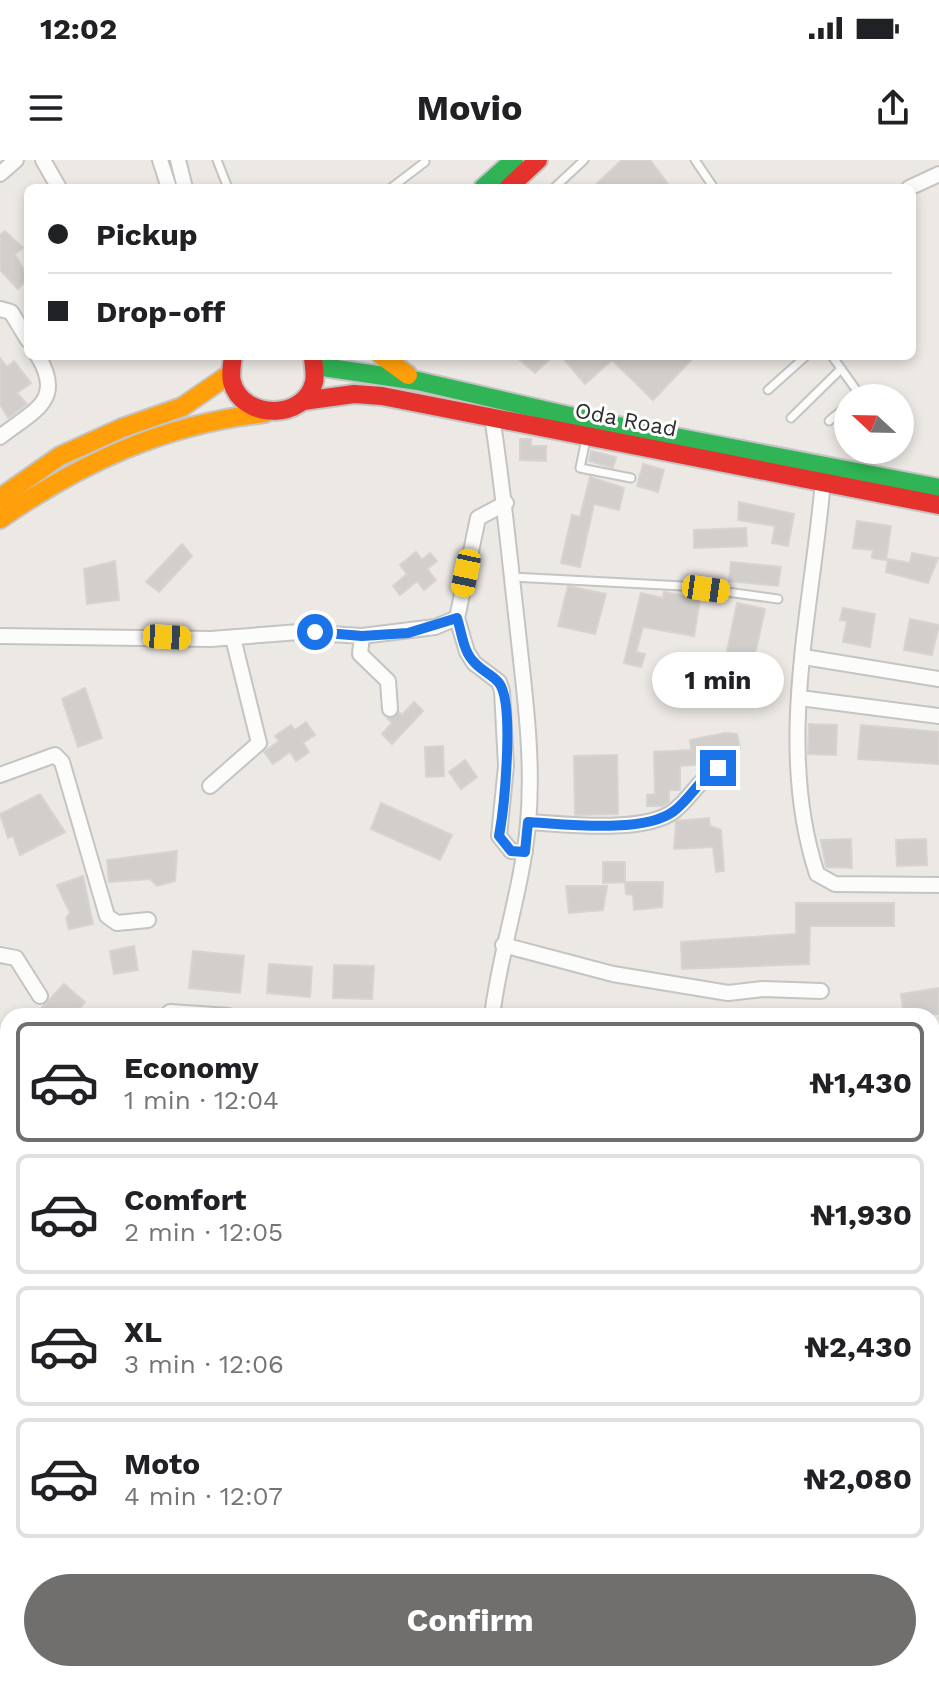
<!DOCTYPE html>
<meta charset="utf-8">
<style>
body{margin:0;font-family:"Work Sans",sans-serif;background:#f2f2f2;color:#202124;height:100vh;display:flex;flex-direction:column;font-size:30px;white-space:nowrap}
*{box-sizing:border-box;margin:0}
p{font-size:26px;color:#757577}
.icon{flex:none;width:44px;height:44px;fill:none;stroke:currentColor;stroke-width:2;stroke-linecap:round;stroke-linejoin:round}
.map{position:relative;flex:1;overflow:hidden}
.panel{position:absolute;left:0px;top:848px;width:940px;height:674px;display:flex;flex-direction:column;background:#fff;border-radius:24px 24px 0 0;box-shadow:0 4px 12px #0003}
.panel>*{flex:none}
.top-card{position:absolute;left:24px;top:24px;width:892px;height:176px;border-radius:12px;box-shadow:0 4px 12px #0003;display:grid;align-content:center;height:176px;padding:0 24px;background:#fff}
.needle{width:52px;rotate:292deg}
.controls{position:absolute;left:834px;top:224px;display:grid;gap:16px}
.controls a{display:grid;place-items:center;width:80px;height:80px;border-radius:50%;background:#fff;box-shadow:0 4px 12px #0003;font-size:40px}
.end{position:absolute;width:36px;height:36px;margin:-18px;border:10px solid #1a73e8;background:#fff;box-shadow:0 0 0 4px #fff}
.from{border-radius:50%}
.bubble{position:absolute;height:56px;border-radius:28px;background:#fff;box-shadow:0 4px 12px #0003;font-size:26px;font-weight:700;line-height:56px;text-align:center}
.car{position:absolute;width:24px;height:48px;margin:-24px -12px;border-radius:10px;box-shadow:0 0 6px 2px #0007;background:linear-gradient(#f5c518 24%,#345 0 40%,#f5c518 0 76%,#345 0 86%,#f5c518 0)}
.top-card b{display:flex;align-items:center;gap:28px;height:76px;font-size:30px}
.top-card b+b{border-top:2px solid #e0e0e0}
.top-card i{width:20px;height:20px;background:#202124}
ul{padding:14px 0 0;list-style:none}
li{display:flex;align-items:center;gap:24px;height:120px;margin:0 16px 12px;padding:0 8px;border:4px solid #e0e0e0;border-radius:12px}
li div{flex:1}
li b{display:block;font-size:30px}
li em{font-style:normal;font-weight:700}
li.on{border-color:#706f6e}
li>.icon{width:72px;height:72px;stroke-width:1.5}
.primary-button{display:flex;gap:16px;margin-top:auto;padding:16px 24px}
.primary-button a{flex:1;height:92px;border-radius:48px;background:#706f6e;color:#fff;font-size:32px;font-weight:700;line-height:92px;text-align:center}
.status{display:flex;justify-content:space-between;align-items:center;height:56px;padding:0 40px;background:#fff;direction:ltr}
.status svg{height:22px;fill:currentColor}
header{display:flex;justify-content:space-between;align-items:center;height:104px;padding:0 24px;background:#fff;font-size:36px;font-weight:700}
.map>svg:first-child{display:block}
.building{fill:#d1cecb;stroke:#d7d4d0;stroke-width:2}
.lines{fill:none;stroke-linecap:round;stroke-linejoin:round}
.lane-casing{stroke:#c5c4c5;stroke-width:11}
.street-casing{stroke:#c5c4c5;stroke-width:18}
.fast-casing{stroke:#c5c4c5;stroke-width:22}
.slow-casing{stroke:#c5c4c5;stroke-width:22}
.jam-casing{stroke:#c5c4c5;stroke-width:22}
.lane{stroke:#fcfcfb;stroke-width:7}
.street{stroke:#fcfcfb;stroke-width:14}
.fast{stroke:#30b455;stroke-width:18}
.slow{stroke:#ff9f0a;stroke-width:18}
.jam{stroke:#e5322d;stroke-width:18}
.route{stroke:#1a73e8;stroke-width:10}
.labels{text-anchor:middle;stroke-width:6;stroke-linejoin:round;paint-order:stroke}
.street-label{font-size:22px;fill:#2e2e2e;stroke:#fff}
</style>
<div class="status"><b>12:02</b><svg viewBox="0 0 49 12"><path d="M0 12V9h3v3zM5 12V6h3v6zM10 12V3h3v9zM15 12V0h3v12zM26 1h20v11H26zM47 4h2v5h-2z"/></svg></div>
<header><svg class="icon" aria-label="menu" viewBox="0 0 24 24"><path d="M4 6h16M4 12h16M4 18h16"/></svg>Movio<svg class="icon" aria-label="share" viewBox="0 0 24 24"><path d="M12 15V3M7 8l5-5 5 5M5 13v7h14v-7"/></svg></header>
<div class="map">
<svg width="939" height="1521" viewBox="0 0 939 1521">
<rect width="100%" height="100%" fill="#ece8e4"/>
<g class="building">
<polygon points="622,0 650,0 671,28 592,28"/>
<polygon points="5,71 23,88 15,94 28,118 18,129 0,110 0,75"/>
<polygon points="515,196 553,196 535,213"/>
<polygon points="561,196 695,196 653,240 612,200 585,224"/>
<polygon points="0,198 7,207 14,201 31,223 17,233 27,244 8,258 0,244"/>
<polygon points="520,279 531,279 531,286 546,286 546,301 520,300"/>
<polygon points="591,291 616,297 613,308 589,301"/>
<polygon points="643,304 664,310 658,332 637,326"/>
<polygon points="590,317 624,328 619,350 594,344 580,407 561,403 572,355 580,357"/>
<polygon points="739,342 794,354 788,386 772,383 775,366 738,360"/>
<polygon points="857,361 891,366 886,400 872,398 873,390 853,388"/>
<polygon points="746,368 747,386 694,388 694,370"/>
<polygon points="182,384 192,396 159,432 146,422"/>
<polygon points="416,392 422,400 430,393 437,401 427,409 436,420 424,430 417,421 400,435 393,426 407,414 400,405"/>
<polygon points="912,393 938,398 928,423 886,412 888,399 910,403"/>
<polygon points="115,401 119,440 87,444 84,409"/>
<polygon points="731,402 781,407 778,426 729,421"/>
<polygon points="568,426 606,434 595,474 558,466"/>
<polygon points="664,432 700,439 694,476 643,467 636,492 645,494 641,507 624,503 641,433 663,438"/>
<polygon points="737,443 765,449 752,507 725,501"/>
<polygon points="843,448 875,454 870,487 843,482 847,461 840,460"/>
<polygon points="910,459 939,465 932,495 904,490"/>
<polygon points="85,528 102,578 78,587 62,539"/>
<polygon points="414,542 423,551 392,584 382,574 392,563 388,559 399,552 402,555"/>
<polygon points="306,562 315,575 303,583 309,592 296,601 290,592 273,604 264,592 279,581 275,576 291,565 295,570"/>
<polygon points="809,564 837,565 836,595 808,594"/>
<polygon points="861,565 939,572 939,604 858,599"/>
<polygon points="725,573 737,574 740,589 706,604 680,606 680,630 669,630 669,642 662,646 647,646 647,635 655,634 654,592 691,590 690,580"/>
<polygon points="443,586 444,616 426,617 425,587"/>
<polygon points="617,595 618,654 575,655 574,596"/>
<polygon points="465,600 477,617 461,629 449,612"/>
<polygon points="40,634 65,672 20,695 13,676 8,678 0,654"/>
<polygon points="381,643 452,675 440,700 371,669"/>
<polygon points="709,658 710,666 721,670 724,711 716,712 713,687 674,689 676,661"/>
<polygon points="851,679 852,708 826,707 821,680"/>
<polygon points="926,679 927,705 897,706 896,680"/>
<polygon points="177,691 175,721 157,726 150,719 109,722 107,700"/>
<polygon points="603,702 625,702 625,722 603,723"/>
<polygon points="83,716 93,764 69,769 66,758 70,753 57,725"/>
<polygon points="625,722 663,722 662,747 634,750 633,735 626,734"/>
<polygon points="566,726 607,726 603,750 569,753"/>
<polygon points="796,743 894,743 894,766 810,766 809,804 682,809 681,782 796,774"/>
<polygon points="134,786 138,810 114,814 110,791"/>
<polygon points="193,791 244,796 240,833 189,828"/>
<polygon points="269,804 312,807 310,837 267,833"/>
<polygon points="334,805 374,806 372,839 333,838"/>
<polygon points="64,824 85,842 73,856 34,856"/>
<polygon points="939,828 939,854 904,856 901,834"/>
</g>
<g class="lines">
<g class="lane-casing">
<g id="lane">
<polyline points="217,0 228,28"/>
<polyline points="695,0 714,28"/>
<polyline points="391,28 425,2"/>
<polyline points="554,28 584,0"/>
<polyline points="832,196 862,238"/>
<polyline points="768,230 806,196"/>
<polyline points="791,258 841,209"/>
<polyline points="829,261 848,245"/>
<polyline points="586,279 580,308 631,318"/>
<polyline points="512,417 683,426 778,439"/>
</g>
</g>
<g class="street-casing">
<g id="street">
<polyline points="43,0 59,28"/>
<polyline points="160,0 169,28"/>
<polyline points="178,0 185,28"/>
<polyline points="0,14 16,0"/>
<polyline points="909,28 939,14"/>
<polyline points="0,149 11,152 28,180"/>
<path d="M 0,277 C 33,251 65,241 38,196"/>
<path d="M 823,321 C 812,451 775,586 817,714 L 835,724 L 939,725"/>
<polyline points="506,343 478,358 457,458 467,492 474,503 499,522 502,531 506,606 499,676 511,691 525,692"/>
<polyline points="0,476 211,479 299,472 362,476 435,467 457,458"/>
<polyline points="362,476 360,494 388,521 390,549"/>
<polyline points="804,497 939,519"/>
<polyline points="800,538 939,556"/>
<polyline points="0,615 55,595 62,602 107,756 117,763 148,760"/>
<polyline points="210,626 259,583 233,478"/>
<path d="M 528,662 C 565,664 644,674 674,651 C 692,637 699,619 718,608"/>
<polyline points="503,785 613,814 728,833 763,829 821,831"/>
<polyline points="0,795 16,798 40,836"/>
<polyline points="166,856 170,852 229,856"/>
<path d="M 492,856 C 500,791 522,729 528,664 C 534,597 524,530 517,463 C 509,394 503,326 492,257"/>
<polyline points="0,1121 8,1121"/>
<polyline points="0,1296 8,1298"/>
<polyline points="0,1385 8,1385"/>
<polyline points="0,1483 8,1483"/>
<polyline points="61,1514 62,1521"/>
<polyline points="232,1514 233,1521"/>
<polyline points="479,1514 480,1521"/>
<polyline points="739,1514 740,1521"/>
<polyline points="789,1514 790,1521"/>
<polyline points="877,1514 879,1521"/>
<polyline points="212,1521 219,1514"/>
</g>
</g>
<g class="fast-casing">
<g id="fast">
<polyline points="483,28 514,0"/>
<polyline points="316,206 418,221 587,260 939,328"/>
</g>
</g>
<g class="slow-casing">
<g id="slow">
<polyline points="382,196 408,215"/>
<polyline points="0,338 60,296 122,268 182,247 230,214"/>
<path d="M 0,359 C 82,302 165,264 265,253"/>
</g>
</g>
<g class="jam-casing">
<g id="jam">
<polyline points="508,28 538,0"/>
<path d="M 233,196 C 232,204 230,214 232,222 C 242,260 305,261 314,222 C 316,214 313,204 313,196"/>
<polyline points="303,241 354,234 382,236 939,345"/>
</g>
</g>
<use href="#lane" class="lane"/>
<use href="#street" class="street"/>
<use href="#fast" class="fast"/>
<use href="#slow" class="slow"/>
<use href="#jam" class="jam"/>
</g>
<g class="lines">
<path class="route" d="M 315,472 L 362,476 L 408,473 L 457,458 C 462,473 463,492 475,503 C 482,511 493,515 499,523 C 515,544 504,649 499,676 L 511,691 L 525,692 L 528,662 C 565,664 644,674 674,651 C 692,637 699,619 718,608"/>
</g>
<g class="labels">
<g class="street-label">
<text transform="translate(626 259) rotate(11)" y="8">Oda Road</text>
</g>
</g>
</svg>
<div class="controls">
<a><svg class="needle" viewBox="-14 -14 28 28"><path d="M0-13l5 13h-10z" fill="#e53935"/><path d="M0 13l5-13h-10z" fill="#757577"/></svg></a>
</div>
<i class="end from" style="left:315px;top:472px"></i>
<i class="end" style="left:718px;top:608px"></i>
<div class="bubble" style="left:652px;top:492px;width:132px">1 min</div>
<i class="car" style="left:466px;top:413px;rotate:192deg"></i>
<i class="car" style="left:706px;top:429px;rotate:98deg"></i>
<i class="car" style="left:167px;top:477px;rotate:93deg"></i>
<div class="top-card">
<b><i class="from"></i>Pickup</b>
<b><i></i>Drop-off</b>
</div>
<section class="panel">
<ul>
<li class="on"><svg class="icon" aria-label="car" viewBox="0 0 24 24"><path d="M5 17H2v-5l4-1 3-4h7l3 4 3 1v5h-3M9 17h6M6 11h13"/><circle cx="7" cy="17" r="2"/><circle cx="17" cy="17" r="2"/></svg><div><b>Economy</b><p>1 min · 12:04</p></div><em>₦1,430</em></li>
<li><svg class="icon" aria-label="car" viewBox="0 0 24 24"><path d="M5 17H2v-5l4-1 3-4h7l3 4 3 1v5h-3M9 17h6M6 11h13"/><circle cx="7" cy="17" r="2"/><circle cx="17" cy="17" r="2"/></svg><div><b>Comfort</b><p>2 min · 12:05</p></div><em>₦1,930</em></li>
<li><svg class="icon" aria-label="car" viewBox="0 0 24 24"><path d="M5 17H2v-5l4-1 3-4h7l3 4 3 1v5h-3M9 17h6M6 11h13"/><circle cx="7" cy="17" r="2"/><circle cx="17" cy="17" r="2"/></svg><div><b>XL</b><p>3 min · 12:06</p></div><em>₦2,430</em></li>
<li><svg class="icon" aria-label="car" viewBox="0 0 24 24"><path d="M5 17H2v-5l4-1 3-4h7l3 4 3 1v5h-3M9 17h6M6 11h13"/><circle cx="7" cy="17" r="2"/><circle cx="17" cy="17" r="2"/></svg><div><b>Moto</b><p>4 min · 12:07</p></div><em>₦2,080</em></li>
</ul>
<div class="primary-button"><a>Confirm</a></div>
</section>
</div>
